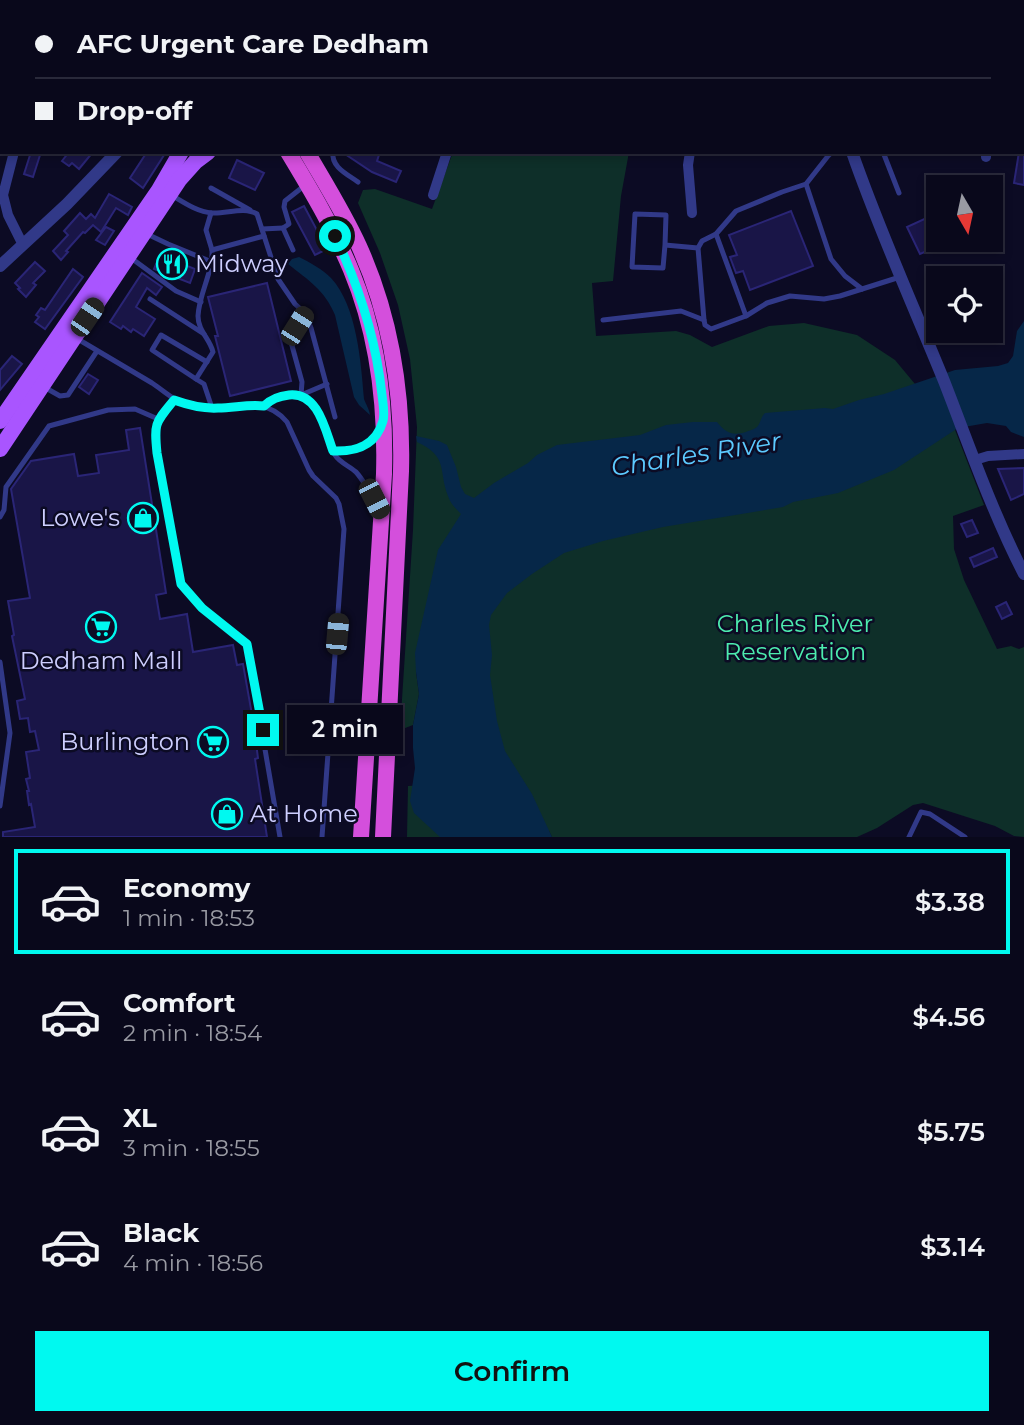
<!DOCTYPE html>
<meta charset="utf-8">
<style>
body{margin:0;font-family:Montserrat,sans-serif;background:#121124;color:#f1f3f6;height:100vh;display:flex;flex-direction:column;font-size:26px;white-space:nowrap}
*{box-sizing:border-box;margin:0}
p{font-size:23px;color:#999aa3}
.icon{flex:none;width:38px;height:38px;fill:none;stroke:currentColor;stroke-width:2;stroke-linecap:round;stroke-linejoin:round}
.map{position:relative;height:837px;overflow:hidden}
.sheet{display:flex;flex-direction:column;background:#09081b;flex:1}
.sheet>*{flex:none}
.hud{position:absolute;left:0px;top:0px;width:1026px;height:154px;box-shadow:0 4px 10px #0003,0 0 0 2px #29293a;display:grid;align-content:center;height:154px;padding:0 35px;background:#09081b}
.needle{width:46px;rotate:171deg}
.buttons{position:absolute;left:926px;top:175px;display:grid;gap:14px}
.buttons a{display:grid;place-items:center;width:77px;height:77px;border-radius:0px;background:#09081b;box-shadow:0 4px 10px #0003,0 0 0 2px #29293a;font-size:35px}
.end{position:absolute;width:32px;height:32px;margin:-16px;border:9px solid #00f9f0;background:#111;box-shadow:0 0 0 4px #111}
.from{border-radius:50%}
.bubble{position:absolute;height:49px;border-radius:0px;background:#09081b;box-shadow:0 4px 10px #0003,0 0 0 2px #29293a;font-size:23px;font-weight:600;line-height:49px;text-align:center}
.car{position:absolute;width:21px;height:42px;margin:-21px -10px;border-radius:9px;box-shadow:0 0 5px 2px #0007;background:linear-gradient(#222 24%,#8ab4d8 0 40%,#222 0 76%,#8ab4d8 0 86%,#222 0)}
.hud b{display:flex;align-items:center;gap:24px;height:66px;font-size:26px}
.hud b+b{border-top:2px solid #29293a}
.hud i{width:18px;height:18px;background:#f1f3f6}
ul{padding:12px 0 0;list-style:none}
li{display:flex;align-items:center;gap:21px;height:105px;margin:0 14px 10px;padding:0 21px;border:4px solid transparent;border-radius:0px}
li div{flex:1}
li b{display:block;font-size:26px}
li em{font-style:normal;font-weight:600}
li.selected{border-color:#00f9f0}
li>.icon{width:63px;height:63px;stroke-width:1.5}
.primary-button{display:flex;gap:14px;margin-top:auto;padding:14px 35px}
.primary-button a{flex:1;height:80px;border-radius:0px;background:#00f9f0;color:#111;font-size:28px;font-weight:600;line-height:80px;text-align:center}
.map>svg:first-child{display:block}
.green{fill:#0e2f29}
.water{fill:#062748}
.building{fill:#191547;stroke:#2a2576;stroke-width:2}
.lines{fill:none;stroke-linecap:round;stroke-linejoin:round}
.service{stroke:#313988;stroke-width:5}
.minor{stroke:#313988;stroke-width:10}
.tertiary{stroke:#313988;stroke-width:12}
.primary{stroke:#a955ff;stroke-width:16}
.trunk{stroke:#d44fdc;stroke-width:16}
.route{stroke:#00f9f0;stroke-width:9}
.labels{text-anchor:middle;stroke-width:5;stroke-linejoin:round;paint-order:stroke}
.poi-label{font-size:24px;fill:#cecfff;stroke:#0c0b24;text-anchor:start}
.park-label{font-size:24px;fill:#4decaf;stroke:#0c0b24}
.water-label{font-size:26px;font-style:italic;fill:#5ccaff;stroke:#0c0b24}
</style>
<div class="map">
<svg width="1024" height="837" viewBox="0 0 1024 837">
<rect width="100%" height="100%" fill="#0c0b24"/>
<g class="green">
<polygon points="453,152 629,152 621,196 613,281 592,283 596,336 676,331 690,335 712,347 769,326 804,323 857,335 895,360 915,384 915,394 737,440 679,431 416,672 419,694 413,725 400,730 413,530 417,427 410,359 398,305 380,253 358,203 363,190 375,189 432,209"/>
<polygon points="945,404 984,505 953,516 954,549 964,580 997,649 1011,646 1019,649 1024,647 1024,837 1014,836 995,826 923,803 913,805 877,828 857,837 552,837 549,831 531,834 459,634 474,587"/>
<polygon points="428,785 450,837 407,837 408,786"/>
</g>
<g class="water">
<path d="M 299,257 C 311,263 322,269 331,278 C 357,306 361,362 364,399 C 366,405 369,408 370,415 L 359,405 L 354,397 L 335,315 C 324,289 309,281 288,264 L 292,259 Z"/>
<path d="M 1024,321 L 1024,437 L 1011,432 L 1006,426 L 987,423 L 958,428 L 894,470 L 838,493 L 793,502 L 783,507 L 663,527 L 603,541 L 564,553 L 532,574 L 507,593 L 491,615 L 489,625 L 492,655 L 490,675 L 497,721 L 505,751 L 532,794 L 552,837 L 440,837 L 414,813 L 410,801 L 415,768 L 413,748 L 413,725 L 419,694 L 416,672 L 415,653 L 438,550 L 461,514 C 456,509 450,503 448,496 C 438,470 449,457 417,442 L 416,436 L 439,441 L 447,445 L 456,467 L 461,487 L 465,494 L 474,498 L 494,483 L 528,463 L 537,455 L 557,445 L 640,435 L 666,425 L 693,422 L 717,422 C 726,433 732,436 746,432 C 748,431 755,429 757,427 C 761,423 760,418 765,413 L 825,408 L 833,409 L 859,400 L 884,394 L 955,370 L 998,366 L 1008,363 L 1013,356 L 1017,331 Z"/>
</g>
<g class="building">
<polygon points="31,152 41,152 33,177 24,174"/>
<polygon points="69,152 93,152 79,169 72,163 69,166 62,161"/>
<polygon points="147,152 166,152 143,188 130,178"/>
<polygon points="342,152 380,152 377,161 401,171 396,182 372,172"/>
<polygon points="1019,152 1024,153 1024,185 1014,183"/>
<polygon points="237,160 264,173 255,190 229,178"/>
<polygon points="109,194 132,207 128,215 116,208 101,232 93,225 85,233 83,232 66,251 68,252 61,260 53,251 68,235 64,231 80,213 86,219 91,214 95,218"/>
<polygon points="304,206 327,249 315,255 292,212"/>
<polygon points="791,211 813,266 750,290 743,271 736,273 730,257 737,255 729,235"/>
<polygon points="933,215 938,227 938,240 953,240 920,254 907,227"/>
<polygon points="106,227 114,231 105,245 96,240"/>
<polygon points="160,255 195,269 190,283 154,269"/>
<polygon points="35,262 45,271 33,283 36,285 26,297 18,289 20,288 15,283"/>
<polygon points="73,269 83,277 45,329 35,322 39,317 36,315 41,308 45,310"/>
<polygon points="142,273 162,287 156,295 147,288 136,307 155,319 144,336 133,329 131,332 123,326 121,329 110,322"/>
<polygon points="267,283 291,381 230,396 215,336 218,336 208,297"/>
<polygon points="12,356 22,364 0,390 0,370"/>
<polygon points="88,374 98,380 89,394 79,387"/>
<polygon points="140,428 166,593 156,595 160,619 187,614 193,652 233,645 237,665 243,664 257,743 256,743 258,758 255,759 267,837 3,837 3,832 35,827 31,804 29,805 27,791 29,791 26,779 30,778 26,752 39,750 35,731 30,732 28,718 20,719 17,701 25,699 12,636 14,635 8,601 30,598 11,489 31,461 74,454 78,476 99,473 96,455 129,450 126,430"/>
<polygon points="1024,468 1024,494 1011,500 998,469"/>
<polygon points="972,520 978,533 967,537 961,524"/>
<polygon points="993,548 997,557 974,567 970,558"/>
<polygon points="1006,602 1012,614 1002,619 996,607"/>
</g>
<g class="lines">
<g class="service">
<polyline points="380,0 382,2"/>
<path d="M 333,152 C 331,167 347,174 358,182"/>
<polyline points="883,152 899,193"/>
<polyline points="806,184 831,259 845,276 862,289"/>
<polyline points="211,188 250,210"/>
<path d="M 171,195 C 183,202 197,212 212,213 C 227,214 244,206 257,214 L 278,279 L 295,304 L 305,313 L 311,328 L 335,417"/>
<polyline points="211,213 206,230 212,250"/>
<polyline points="262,229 283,228"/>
<polyline points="147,234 168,244 212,262"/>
<polyline points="716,234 746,316"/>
<polyline points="665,245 666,215 635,214 632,267 663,268 665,245 698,248"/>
<polyline points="293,250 283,228 289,224 284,207 285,201 304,186"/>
<polyline points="131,258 176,291 201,302"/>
<polyline points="150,299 204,334"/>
<polyline points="305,313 297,326 291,342 302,382 301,395 327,384"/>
<polyline points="603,320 681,311 704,320 705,325 711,329 746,316 767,303 790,296 824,299 840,296 900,277"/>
<polyline points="704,320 698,248 702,241 716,234 736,211 782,192 806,184 828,156 832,152"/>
<path d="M 76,338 C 101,353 127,368 152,383 C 167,393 176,403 194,407 C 228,413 261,391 287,422 L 309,470 L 313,476 L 336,498 L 339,504 L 344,529 L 322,837"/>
<polyline points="196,379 152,350 161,335 207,362"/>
<polyline points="44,387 60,396 68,395 97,351"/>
<path d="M 174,400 C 155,423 154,423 157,453 L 181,584 L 202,608 L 247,644 L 280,837"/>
<path d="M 264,406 C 271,399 279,396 289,395 C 323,392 322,433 335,455 C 339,462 349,466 356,472 C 364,481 371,494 377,505"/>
<path d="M 212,408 L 204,384 L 196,379 L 213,352 C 210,339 198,331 198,316 C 199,293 213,273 212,250 L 264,236"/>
<path d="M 333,451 C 352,452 369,450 378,431"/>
<polyline points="0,517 4,510 6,487 49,426 108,410 135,409 158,419"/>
<polyline points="0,662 10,733 0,806"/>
<polyline points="909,837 921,812 930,814 965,837"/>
</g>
<g class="minor">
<polyline points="502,2 502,0"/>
<polyline points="723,2 724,0"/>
<polyline points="1024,10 1024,9"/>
<polyline points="14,152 3,195 8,215 23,245"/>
<polyline points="690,152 688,165 692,213"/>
<polyline points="986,157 986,152"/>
<polyline points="433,195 447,152"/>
<polyline points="975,460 988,456 1024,454"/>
</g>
<g class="tertiary">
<polyline points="138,0 138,2"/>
<polyline points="845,2 845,0"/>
<path d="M 852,152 C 879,230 913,305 944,381 C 969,445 992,512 1024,574"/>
<polyline points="0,266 67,204 117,152"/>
</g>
<g class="primary">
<polyline points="288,2 291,0"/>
<polyline points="0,421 159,190 181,152"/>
<polyline points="0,449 179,180 196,161 208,152"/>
</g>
<g class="trunk">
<polyline points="206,0 206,2"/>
<polyline points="222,0 223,2"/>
<path d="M 288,152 C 311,190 334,229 351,270 C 378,335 386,404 384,474 L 361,837"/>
<path d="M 307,152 C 325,183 344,213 359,246 C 391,317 403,393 401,471 L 383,837"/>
</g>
</g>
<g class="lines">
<path class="route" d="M 263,730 L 247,644 L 202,608 L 181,584 L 157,453 C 154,423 155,423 174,400 C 188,405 202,409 218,408 C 234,408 248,404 264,406 C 271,399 279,396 289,395 C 318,392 325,429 333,451 C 357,452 376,445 383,421 C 385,414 383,403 382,395 C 376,339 359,286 335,236"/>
</g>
<defs>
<g id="restaurant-ring" transform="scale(1.575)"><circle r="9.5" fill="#0c0b24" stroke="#00f9f0" stroke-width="1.5"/><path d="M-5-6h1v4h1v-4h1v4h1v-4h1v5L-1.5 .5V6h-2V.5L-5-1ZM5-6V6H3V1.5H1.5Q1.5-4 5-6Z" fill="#00f9f0"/></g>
<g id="shop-ring" transform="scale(1.575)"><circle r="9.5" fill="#0c0b24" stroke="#00f9f0" stroke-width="1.5"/><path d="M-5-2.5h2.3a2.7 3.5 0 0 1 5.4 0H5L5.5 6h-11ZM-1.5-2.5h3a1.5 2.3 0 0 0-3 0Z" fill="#00f9f0"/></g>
<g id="supermarket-ring" transform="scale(1.575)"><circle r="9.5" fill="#0c0b24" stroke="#00f9f0" stroke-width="1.5"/><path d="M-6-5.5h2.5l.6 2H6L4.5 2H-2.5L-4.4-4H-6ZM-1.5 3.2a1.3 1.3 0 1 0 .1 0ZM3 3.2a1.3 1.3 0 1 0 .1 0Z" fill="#00f9f0"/></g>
</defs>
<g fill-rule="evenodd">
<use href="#restaurant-ring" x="172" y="264"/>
<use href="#shop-ring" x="143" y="518"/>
<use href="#supermarket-ring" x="101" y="627"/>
<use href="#supermarket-ring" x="213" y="742"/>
<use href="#shop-ring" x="227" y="814"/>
</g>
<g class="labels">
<g class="poi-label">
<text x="195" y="272">Midway</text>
<text x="120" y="526" text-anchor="end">Lowe's</text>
<text x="101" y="669" text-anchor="middle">Dedham Mall</text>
<text x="190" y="750" text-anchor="end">Burlington</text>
<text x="250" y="822">At Home</text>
</g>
<g class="park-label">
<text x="795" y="632">Charles River<tspan x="795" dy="28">Reservation</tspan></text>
</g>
<g class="water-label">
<text transform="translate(696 454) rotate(-9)" y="9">Charles River</text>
</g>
</g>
</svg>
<div class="buttons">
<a><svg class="needle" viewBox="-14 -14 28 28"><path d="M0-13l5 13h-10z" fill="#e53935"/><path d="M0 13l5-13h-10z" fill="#999aa3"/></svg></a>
<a><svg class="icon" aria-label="locate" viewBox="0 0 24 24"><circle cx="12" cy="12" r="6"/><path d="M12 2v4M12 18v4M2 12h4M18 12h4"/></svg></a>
</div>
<i class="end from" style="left:335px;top:236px"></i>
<i class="end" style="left:263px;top:730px"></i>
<div class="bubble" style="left:287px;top:705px;width:116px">2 min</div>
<i class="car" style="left:87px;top:317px;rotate:34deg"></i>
<i class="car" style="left:297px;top:326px;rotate:32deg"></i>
<i class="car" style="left:374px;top:499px;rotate:153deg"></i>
<i class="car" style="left:337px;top:634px;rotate:5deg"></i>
<div class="hud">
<b><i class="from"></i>AFC Urgent Care Dedham</b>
<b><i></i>Drop-off</b>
</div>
</div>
<section class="sheet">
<ul>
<li class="selected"><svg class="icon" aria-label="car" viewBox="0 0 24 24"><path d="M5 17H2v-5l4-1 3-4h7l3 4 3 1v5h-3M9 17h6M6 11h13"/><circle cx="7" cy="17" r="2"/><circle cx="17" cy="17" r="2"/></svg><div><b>Economy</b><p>1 min · 18:53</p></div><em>$3.38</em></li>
<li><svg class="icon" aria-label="car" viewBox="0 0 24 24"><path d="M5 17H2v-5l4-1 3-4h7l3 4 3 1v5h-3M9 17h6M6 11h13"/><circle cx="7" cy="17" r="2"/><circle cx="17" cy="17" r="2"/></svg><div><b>Comfort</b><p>2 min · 18:54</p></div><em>$4.56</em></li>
<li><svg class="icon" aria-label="car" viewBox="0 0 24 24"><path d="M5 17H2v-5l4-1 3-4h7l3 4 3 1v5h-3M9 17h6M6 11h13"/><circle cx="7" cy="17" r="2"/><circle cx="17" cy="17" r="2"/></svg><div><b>XL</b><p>3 min · 18:55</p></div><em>$5.75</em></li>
<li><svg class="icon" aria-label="car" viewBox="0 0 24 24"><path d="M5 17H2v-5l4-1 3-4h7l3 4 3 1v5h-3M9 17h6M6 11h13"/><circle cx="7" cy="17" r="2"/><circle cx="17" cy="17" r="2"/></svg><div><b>Black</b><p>4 min · 18:56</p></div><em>$3.14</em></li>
</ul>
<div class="primary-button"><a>Confirm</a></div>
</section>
